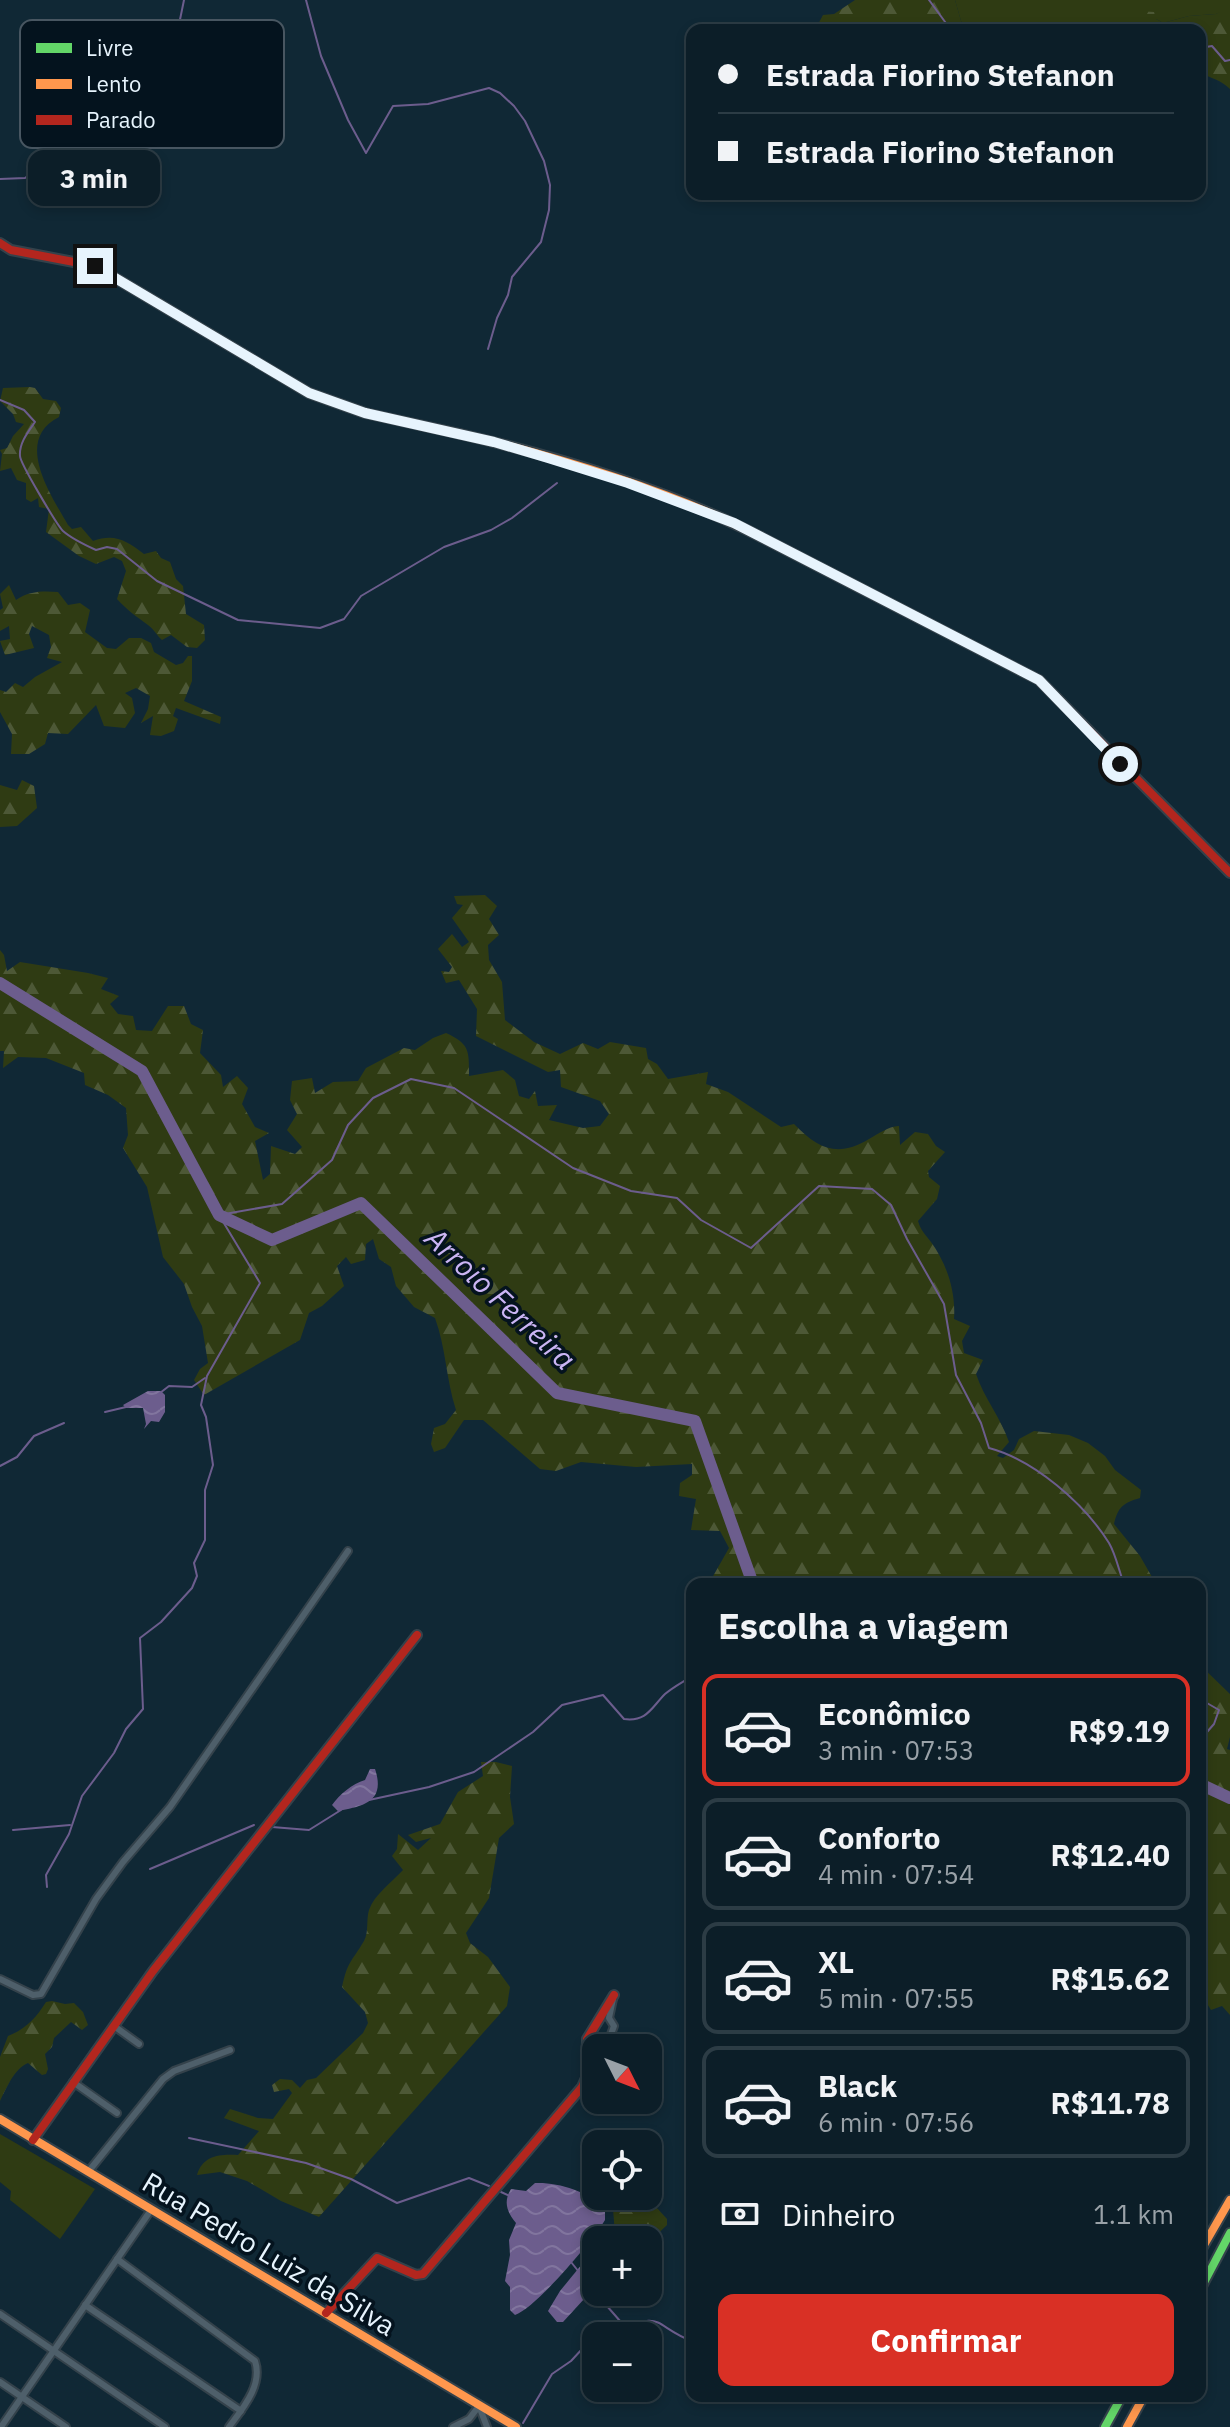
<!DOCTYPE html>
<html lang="pt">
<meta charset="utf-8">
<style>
body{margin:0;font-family:"IBM Plex Sans",sans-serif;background:#1a2b34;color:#f1f3f6;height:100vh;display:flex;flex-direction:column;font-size:30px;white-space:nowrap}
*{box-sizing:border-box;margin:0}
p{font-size:26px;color:#9aa2a8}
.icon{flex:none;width:44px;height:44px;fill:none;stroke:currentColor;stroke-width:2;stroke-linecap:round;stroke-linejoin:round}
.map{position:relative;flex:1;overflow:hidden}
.drawer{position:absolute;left:686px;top:1578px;width:520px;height:824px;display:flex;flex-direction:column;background:#0c1e28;border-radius:16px;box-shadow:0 4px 12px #0003,0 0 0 2px #2c3c45}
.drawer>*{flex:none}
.banner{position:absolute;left:686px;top:24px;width:520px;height:176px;border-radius:16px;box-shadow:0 4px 12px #0003,0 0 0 2px #2c3c45;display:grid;align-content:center;height:176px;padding:0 32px;background:#0c1e28}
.needle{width:52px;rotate:132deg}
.buttons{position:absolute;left:582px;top:2034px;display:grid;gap:16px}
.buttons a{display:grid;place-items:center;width:80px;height:80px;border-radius:16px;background:#0c1e28;box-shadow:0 4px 12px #0003,0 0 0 2px #2c3c45;font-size:40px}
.end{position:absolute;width:36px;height:36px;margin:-18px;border:10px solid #e7f4fd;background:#111;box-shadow:0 0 0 4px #111}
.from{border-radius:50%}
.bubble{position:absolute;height:56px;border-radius:16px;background:#0c1e28;box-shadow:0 4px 12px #0003,0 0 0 2px #2c3c45;font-size:26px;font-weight:700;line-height:56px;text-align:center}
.banner b{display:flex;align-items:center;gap:28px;height:76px;font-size:30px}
.banner b+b{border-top:2px solid #2c3c45}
.banner i{width:20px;height:20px;background:#f1f3f6}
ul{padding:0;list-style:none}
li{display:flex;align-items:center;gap:24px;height:112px;margin:0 16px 12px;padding:0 16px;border:4px solid #2c3c45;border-radius:16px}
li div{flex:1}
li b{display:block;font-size:30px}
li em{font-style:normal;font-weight:700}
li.selected{border-color:#d93025}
li>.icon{width:72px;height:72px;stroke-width:1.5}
h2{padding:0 32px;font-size:36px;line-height:96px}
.pay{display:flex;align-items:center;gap:20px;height:88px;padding:0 32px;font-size:30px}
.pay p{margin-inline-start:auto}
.primary-button{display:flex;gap:16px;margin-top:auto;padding:16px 32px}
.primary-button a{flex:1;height:92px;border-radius:16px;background:#d93025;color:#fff;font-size:32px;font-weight:700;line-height:92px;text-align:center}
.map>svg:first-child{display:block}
.grass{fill:#2f3b13}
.forest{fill:url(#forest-firs)}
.water{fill:url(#water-waves)}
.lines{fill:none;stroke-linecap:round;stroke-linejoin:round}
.stream{stroke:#6c5d8d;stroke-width:2}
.river{stroke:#6c5d8d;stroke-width:12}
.street-casing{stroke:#34424b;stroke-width:10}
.fast-casing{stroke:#34424b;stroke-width:12}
.slow-casing{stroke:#34424b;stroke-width:12}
.jam-casing{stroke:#34424b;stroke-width:12}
.street{stroke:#4e5f6a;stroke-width:6}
.fast{stroke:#63d668;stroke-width:8}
.slow{stroke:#ff974d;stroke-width:8}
.jam{stroke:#b3261e;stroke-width:8}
.route{stroke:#e7f4fd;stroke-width:10}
.labels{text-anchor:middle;stroke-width:7;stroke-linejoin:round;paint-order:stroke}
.street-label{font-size:28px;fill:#e7f4fd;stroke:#04131e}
.water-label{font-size:30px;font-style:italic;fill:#cbb5f4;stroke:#04131e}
.key{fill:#04131e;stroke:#485661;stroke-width:2}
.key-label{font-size:22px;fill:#e7f4fd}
</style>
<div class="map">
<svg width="1230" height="2427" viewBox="0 0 1230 2427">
<defs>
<pattern id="forest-firs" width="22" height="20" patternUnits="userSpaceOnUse" patternTransform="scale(2)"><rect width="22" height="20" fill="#2f3b13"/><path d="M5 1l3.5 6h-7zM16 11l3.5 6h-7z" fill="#4d5836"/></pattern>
<pattern id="water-waves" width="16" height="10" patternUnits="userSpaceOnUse" patternTransform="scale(2)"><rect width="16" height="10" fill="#6c5d8d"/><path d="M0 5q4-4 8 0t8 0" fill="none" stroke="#81759e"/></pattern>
</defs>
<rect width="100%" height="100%" fill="#102835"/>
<g class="grass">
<polygon points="955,0 1230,0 1230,9 1216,14 1189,16 1163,23 1156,19 1116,21 1118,30 969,30 961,21"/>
<polygon points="0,2134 95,2189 60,2239 10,2200 11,2191 0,2182"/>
</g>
<g class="forest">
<polygon points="855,0 955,0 961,21 969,30 815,30 823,15 834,14"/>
<path d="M 1227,8 L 1230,9 L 1230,89 C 1221,80 1211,78 1200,73 L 1200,30 L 1118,30 L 1115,21 C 1124,7 1140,11 1154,12 L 1156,19 L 1163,23 L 1189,16 L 1216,14 Z"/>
<path d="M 30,387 L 35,388 L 43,399 L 56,401 L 61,408 L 59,417 C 13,440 51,495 68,525 L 72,529 L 81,527 L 93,541 C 114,533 126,540 144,554 L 156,551 L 161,558 L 170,562 L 176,579 L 183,586 L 186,614 L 204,625 L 205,640 L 197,648 L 187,647 L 171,635 L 162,640 C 157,636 154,629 148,625 C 137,617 127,610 117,599 L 126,571 L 122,561 L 114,557 L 96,564 L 79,556 L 46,532 L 49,509 L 39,507 L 38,498 L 31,502 L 26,499 L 26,483 L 17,480 L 11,468 L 0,471 L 2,454 L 0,450 L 7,448 L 13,436 L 24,424 L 16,422 L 13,414 L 0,401 L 3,388 Z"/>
<path d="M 9,585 L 16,600 C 29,591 42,591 58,592 L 68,605 L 80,603 L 90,610 L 85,632 L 107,648 L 116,649 L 129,638 L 141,638 L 151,643 L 154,652 L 176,665 L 183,663 L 188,656 L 192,656 L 192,681 L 184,701 L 221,717 L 220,724 L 176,708 L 173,716 L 178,719 L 174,731 L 161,736 L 150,735 L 153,716 L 141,723 L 148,709 L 150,696 L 136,688 L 125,693 L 132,698 L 135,713 L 125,728 L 104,726 L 96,705 L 68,734 L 48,733 L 45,744 L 29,754 L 11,754 L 12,734 L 0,712 L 0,690 L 6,692 L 15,683 L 23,687 L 35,677 L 62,662 L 47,658 L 51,647 L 49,635 L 32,626 L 29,634 L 34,648 L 5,655 L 0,641 L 10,639 L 9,626 L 0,631 L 0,610 L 3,608 L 0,594 Z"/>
<polygon points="22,780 34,786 37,808 17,826 0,827 0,785 17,790"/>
<path d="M 485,895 L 497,906 L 489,919 L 499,935 L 488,945 L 489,960 L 502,982 L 505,1020 L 534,1042 L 560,1054 L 583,1043 L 598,1049 L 610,1042 L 646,1048 L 648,1059 L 657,1064 L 668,1079 L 708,1072 L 706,1084 L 728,1092 L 781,1127 L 794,1124 C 818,1149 838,1158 869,1139 C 880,1133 887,1127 899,1126 L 900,1145 L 915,1132 L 928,1134 L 936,1146 L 945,1152 L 928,1171 L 929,1177 L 940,1186 L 937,1199 L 918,1221 C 921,1231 925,1234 931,1242 C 947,1264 956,1292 954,1319 L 970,1326 L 962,1341 L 964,1353 L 983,1360 L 976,1374 C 984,1398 1001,1418 1009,1442 L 997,1456 L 1003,1458 L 1014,1450 L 1019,1439 L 1034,1431 L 1069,1435 L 1088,1443 L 1105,1456 L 1115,1470 L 1141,1490 L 1140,1498 C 1123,1503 1118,1507 1114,1524 L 1140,1556 L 1156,1584 L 720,1584 L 712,1578 L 729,1548 L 720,1531 L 691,1530 L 696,1499 L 679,1496 L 680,1483 L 692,1475 L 692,1464 L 636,1467 L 581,1462 L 556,1471 L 540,1469 L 483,1420 L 464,1420 L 445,1448 L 434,1452 L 431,1444 L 434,1428 L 445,1424 L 456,1410 C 446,1379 446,1348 435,1318 L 414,1307 L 396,1286 L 391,1267 L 379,1259 L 373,1239 L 366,1244 L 365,1260 L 351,1264 L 346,1257 L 337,1266 L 344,1286 L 322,1306 L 309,1313 L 300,1340 L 204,1395 L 194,1380 L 200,1369 L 208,1363 L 202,1326 L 192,1307 L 184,1284 L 163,1257 L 147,1187 L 123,1148 L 128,1135 L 126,1108 L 108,1095 L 85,1085 L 84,1073 L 46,1058 L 18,1057 L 3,1068 L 4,1051 L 0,1051 L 0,950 L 4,955 L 7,971 L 20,962 L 88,973 L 108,978 L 101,989 L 119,996 L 110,1004 L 118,1014 L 133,1016 L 136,1030 L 152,1031 L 168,1006 L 184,1006 L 191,1024 L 203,1030 L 200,1053 L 221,1075 L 223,1087 L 237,1076 L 248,1088 L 242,1104 L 255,1127 L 269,1133 L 255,1141 L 263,1180 L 270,1174 L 271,1146 L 295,1154 L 302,1147 L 287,1130 L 297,1114 L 290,1100 L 292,1081 L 312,1078 L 315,1093 L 333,1082 L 358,1081 L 366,1068 L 404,1048 L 415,1050 L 433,1038 L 446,1033 C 470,1044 469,1051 469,1076 L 503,1070 L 515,1080 L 519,1096 L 529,1099 L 535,1091 L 538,1106 L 557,1105 L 549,1120 L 583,1128 L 600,1126 L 609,1114 L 600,1101 L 561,1087 L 560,1070 L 548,1072 L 476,1036 L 477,1009 L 459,980 L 446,983 L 441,971 L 449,972 L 452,967 L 438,949 L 452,934 L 462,947 L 469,942 L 452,918 L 463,905 L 457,904 L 454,896 Z"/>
<polygon points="1200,1665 1230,1694 1230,1737 1227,1749 1230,1750 1230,2015 1222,2006 1211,2010 1200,1992"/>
<path d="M 481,1762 L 496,1762 L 512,1766 L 510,1797 L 514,1824 L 499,1838 L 489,1898 L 466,1933 L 470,1943 L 488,1957 L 510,1987 L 507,2006 L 319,2217 L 281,2201 L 247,2181 L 220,2172 L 197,2175 C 203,2155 220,2154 238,2155 L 259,2131 L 224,2118 L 230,2109 L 258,2118 L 273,2119 L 292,2093 L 289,2089 L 274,2092 L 272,2085 L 280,2079 L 292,2080 L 300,2088 L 307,2080 L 316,2078 L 363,2033 L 368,2023 L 365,2012 L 342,1987 C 348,1960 351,1963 364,1941 C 369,1932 366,1920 369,1910 C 374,1895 392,1882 403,1870 L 392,1856 L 397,1849 L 398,1834 L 418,1850 L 431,1838 L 416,1842 L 408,1835 L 440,1824 L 458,1792 L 483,1776 Z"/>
<path d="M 52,2001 L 65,2004 L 74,2003 L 83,2012 L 88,2025 L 82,2030 L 71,2022 L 54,2038 L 52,2047 L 45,2054 L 48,2069 L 46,2074 L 42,2075 L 28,2063 C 14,2069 7,2087 0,2101 L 0,2057 L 8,2036 C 26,2029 36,2018 46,2002 Z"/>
<polygon points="612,2196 646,2196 667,2219 667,2225 648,2243 648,2240 621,2240 615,2234"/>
</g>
<g class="water">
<polygon points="148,1391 161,1391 165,1395 165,1412 159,1422 151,1421 144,1429 146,1424 143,1408 126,1408 123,1405"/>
<path d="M 370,1769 L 375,1769 C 386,1802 363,1806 338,1811 L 332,1805 C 340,1794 352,1784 365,1780 Z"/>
<path d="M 535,2183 C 558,2182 587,2191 605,2208 L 605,2220 C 592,2241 536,2308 515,2315 L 510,2310 L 510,2287 L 505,2281 L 510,2255 L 509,2240 L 516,2223 C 507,2212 503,2202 511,2189 L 526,2191 Z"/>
<polygon points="596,2247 596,2286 563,2322 557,2322 548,2311 560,2291"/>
</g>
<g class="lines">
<g class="stream">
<polyline points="306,0 321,56 348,120 366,153 393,106 428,104 489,88 500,93 514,106 525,121 544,161 550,185 549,210 541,242 512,277 508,295 497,318 488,349"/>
<polyline points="929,0 951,30"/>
<polyline points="1200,48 1212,46 1225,61 1230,60"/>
<polyline points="0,179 25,178 59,153 68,130 94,91 116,71 138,64 161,63 166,60 175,44 184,0"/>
<path d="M 0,400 L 24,410 L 35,422 C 28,432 19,443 20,456 C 20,463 57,525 63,531 C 72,539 85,545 96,550 L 107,547 L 117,549 L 157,581 L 238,620 L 320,628 L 344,619 L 361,596 L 444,547 L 491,530 L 512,518 L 557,483"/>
<polyline points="160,1393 169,1386 192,1387 205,1378"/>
<polyline points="105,1412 126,1407"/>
<polyline points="0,1466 17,1457 34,1436 64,1423"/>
<polyline points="1200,1699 1219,1710 1214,1724 1200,1740"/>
<path d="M 369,1800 L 429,1787 L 474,1772 L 533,1732 L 562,1705 L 603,1695 L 624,1719 C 647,1722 651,1708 665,1694 C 673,1687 683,1682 692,1676"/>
<polyline points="272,1827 309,1830 341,1810"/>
<polyline points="13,1830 70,1825"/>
<polyline points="150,1869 254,1825"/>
<path d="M 47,1887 L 46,1875 L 69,1834 L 82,1796 L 114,1753 L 126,1729 L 143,1709 L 140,1638 L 161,1622 L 192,1588 L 197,1576 L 194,1563 L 205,1540 L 205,1490 L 213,1465 L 206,1417 L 201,1405 L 207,1376 L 260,1283 L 219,1215 L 282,1204 L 332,1160 L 348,1125 L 373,1098 L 411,1079 L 454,1088 L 573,1168 L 631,1191 L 677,1198 L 701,1220 L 751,1248 L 819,1186 L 872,1189 L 891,1205 L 907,1239 L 944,1304 L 956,1375 L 981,1423 L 989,1448 C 1034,1460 1084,1503 1109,1543 C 1116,1555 1119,1571 1124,1584"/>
<polyline points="189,2138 306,2163 351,2179 397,2203 469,2178 489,2186"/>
<polyline points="501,2192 510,2196"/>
<polyline points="571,2262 579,2272"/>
<polyline points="593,2290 627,2329"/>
<path d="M 616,2336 C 661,2306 654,2327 692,2341"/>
<polyline points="523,2423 552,2374 571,2361 584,2347 596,2342"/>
</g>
<g class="river">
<polyline points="0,983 142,1071 219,1215 272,1240 361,1203 557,1393 695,1421 753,1584"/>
<polyline points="1200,1784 1230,1798"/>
</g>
<g class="street-casing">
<g id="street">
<polyline points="0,1979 33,1995 41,1994 96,1899 123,1862 170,1807 348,1551"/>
<polyline points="114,2026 139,2044"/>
<polyline points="606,2048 614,2026 609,2018 613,1999"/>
<polyline points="585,2069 596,2060"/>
<polyline points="73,2082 117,2113"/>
<polyline points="88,2172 163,2079 174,2071 230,2050"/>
<path d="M 117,2259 L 255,2361 C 263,2385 243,2408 229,2427"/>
<polyline points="85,2305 241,2411"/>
<polyline points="0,2314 165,2427"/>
<polyline points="0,2382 66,2427"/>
<polyline points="479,2406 487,2427"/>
<polyline points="1,2427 151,2210"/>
<polyline points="453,2427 469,2419 479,2406"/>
</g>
</g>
<g class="fast-casing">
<g id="fast">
<polyline points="1200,2290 1230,2233"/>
<polyline points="1105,2427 1122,2396"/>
</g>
</g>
<g class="slow-casing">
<g id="slow">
<path d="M 460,434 C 556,456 674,492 761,537"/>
<polyline points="0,2119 516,2427"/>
<polyline points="1200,2252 1230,2200"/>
<polyline points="1127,2427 1144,2396"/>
</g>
</g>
<g class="jam-casing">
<g id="jam">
<polyline points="0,243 11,250 95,266 309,393 365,413 460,434"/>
<polyline points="761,537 1039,680 1230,873"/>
<polyline points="33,2140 153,1971 417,1635"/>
<polyline points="326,2313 377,2258 416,2275 423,2274 582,2087 586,2078 587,2039 614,1995"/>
</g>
</g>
<use href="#street" class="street"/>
<use href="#fast" class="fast"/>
<use href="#slow" class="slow"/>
<use href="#jam" class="jam"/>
</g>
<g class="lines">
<polyline class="route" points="95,266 309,393 365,413 494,442 548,458 628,483 734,523 1039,680 1120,764"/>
</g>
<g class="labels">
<g class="street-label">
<text transform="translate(269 2254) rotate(31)" y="10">Rua Pedro Luiz da Silva</text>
</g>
<g class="water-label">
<text transform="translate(500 1299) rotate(43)" y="10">Arroio Ferreira</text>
</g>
</g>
<rect x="20" y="20" width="264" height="128" rx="12" class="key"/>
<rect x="36" y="43" width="36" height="10" fill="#63d668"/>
<rect x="36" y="79" width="36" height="10" fill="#ff974d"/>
<rect x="36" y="115" width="36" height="10" fill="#b3261e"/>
<g class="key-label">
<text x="86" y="56">Livre</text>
<text x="86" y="92">Lento</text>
<text x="86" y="128">Parado</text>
</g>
</svg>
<div class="buttons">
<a><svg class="needle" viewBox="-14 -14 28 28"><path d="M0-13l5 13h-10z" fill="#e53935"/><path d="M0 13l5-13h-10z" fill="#9aa2a8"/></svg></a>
<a><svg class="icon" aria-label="locate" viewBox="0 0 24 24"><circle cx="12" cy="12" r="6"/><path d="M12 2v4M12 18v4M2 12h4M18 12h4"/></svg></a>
<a>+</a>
<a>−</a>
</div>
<i class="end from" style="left:1120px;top:764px"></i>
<i class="end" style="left:95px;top:266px"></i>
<div class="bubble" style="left:28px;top:150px;width:132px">3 min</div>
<div class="banner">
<b><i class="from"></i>Estrada Fiorino Stefanon</b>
<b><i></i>Estrada Fiorino Stefanon</b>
</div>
<section class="drawer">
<h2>Escolha a viagem</h2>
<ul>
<li class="selected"><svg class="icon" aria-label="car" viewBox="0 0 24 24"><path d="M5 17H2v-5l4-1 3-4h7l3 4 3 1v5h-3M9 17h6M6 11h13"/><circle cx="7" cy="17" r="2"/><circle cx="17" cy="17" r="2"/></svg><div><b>Econômico</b><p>3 min · 07:53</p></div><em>R$9.19</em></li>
<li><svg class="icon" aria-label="car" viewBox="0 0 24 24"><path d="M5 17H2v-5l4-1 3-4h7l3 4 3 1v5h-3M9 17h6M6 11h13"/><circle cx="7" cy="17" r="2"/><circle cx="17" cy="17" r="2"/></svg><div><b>Conforto</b><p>4 min · 07:54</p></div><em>R$12.40</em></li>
<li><svg class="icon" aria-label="car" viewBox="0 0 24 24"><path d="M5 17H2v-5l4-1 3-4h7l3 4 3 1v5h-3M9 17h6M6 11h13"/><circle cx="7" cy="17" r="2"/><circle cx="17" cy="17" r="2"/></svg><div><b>XL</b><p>5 min · 07:55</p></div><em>R$15.62</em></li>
<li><svg class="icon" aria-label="car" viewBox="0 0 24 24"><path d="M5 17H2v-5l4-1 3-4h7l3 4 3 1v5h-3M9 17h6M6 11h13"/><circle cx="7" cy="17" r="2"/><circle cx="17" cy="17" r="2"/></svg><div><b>Black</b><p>6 min · 07:56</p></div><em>R$11.78</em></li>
</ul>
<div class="pay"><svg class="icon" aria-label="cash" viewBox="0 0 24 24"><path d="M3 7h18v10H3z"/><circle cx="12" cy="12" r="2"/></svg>Dinheiro<p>1.1 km</p></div>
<div class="primary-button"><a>Confirmar</a></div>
</section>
</div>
